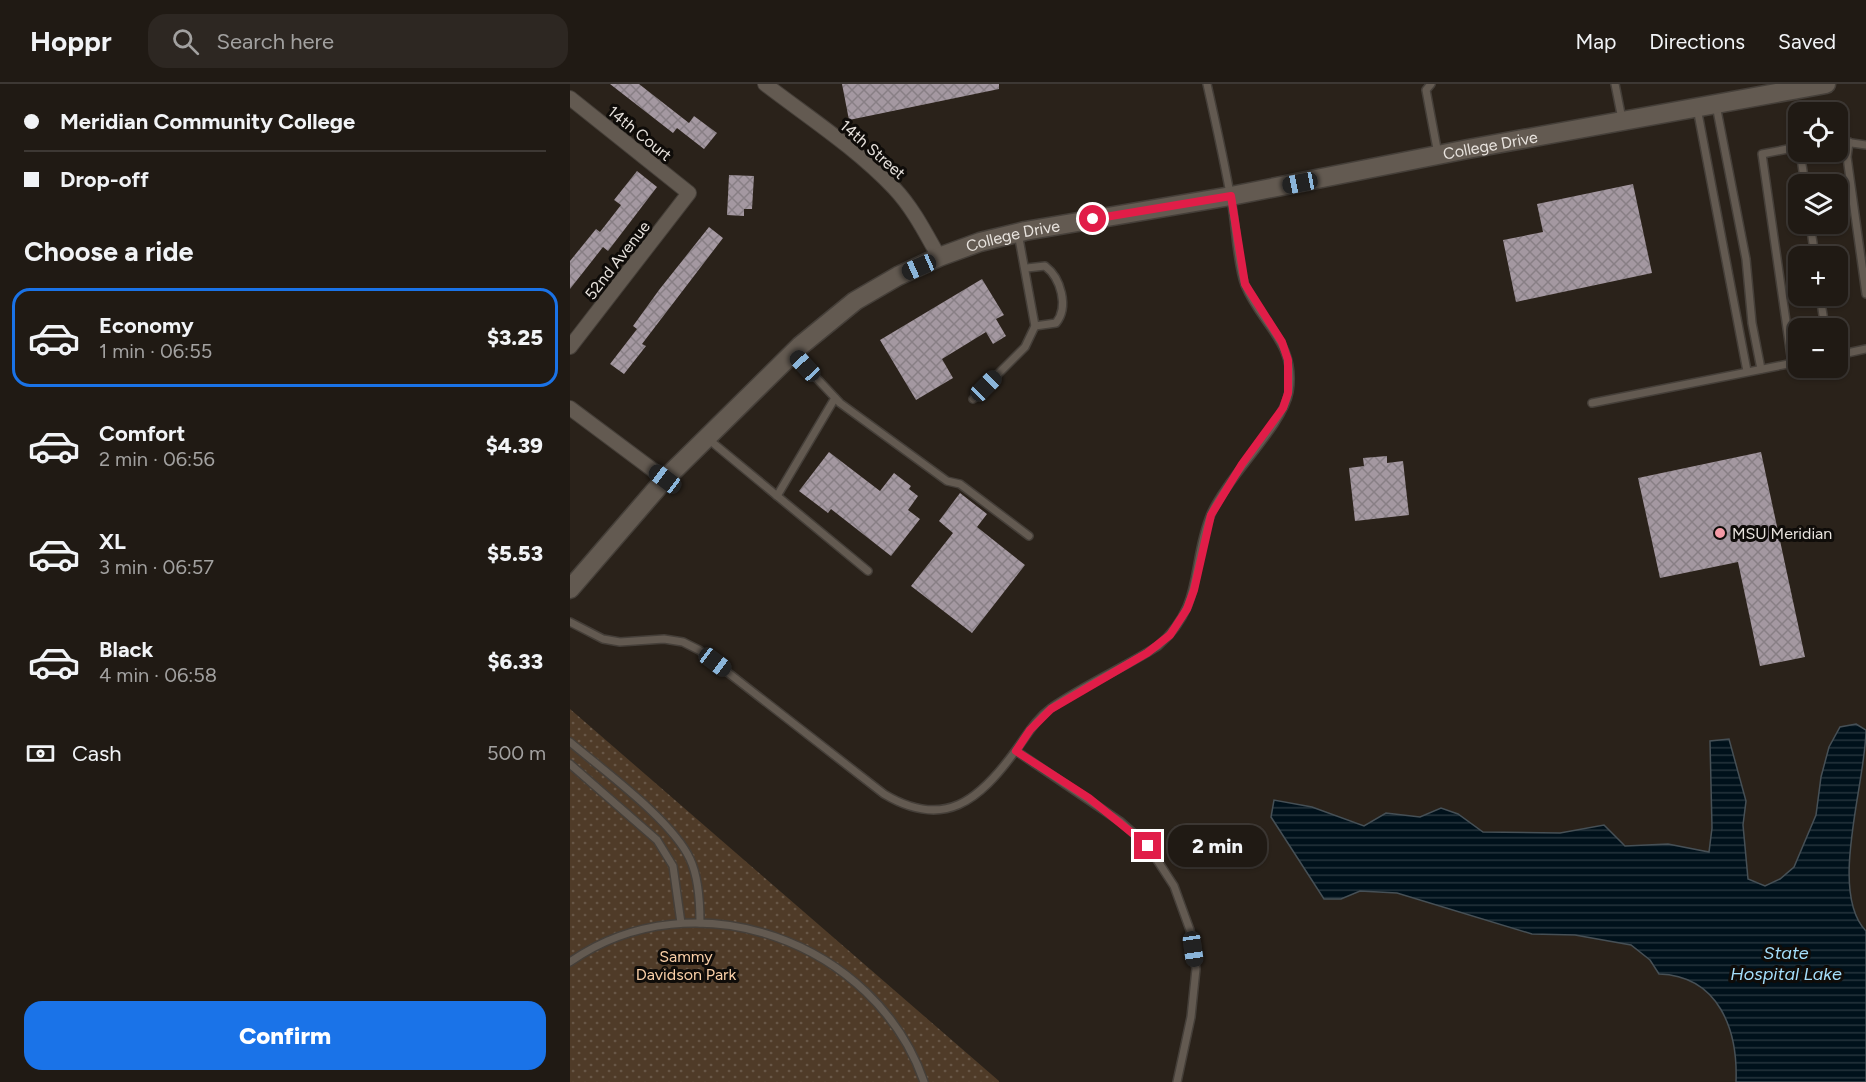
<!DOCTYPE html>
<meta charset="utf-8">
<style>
body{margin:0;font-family:Figtree,sans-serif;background:#2d2722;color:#f1f3f6;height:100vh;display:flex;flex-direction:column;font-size:22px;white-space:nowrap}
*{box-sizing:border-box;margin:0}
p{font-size:20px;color:#a2a1a0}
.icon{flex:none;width:33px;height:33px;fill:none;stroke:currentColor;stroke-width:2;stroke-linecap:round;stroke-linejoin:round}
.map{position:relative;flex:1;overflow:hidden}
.drawer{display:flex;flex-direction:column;background:#201a14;width:570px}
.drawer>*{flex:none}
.hud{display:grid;align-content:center;height:132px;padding:0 24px;background:#201a14}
.controls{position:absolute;left:1218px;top:18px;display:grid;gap:12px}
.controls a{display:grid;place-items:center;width:60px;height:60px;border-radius:12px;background:#201a14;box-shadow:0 2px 4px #0004,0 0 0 2px #3d3834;font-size:30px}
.end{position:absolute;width:27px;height:27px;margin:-14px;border:8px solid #e11d48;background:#fff;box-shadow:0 0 0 3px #fff}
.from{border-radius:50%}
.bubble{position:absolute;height:42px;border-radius:18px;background:#201a14;box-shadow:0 2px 4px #0004,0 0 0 2px #3d3834;font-size:20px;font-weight:800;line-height:42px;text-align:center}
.car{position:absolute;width:18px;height:36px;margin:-18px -9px;border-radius:8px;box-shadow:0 0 4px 2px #0007;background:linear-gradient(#222 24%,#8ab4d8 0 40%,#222 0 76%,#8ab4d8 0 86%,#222 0)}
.hud b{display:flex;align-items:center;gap:21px;height:57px;font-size:22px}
.hud b+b{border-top:2px solid #3d3834}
.hud i{width:15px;height:15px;background:#f1f3f6}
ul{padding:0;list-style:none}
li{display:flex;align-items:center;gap:18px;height:99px;margin:0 12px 9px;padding:0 12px;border:3px solid transparent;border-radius:18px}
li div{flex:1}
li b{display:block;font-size:22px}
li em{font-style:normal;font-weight:800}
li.active{border-color:#1a73e8}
li>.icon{width:54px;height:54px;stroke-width:1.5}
h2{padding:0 24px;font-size:27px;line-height:72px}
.pay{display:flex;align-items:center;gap:15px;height:66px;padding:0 24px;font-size:22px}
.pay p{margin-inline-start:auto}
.primary-button{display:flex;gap:12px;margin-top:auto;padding:12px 24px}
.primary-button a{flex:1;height:69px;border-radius:18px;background:#1a73e8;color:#fff;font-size:24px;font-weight:800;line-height:69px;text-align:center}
header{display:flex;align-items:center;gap:36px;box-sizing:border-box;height:84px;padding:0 30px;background:#201a14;border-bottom:2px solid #3d3834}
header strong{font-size:28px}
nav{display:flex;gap:33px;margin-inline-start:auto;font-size:21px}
.search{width:420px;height:54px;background:#2d2722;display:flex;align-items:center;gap:15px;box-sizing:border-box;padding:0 21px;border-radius:18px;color:#a2a1a0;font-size:22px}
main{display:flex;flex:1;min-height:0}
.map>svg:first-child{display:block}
.park{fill:url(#park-dots)}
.water{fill:url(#water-rules);stroke:#465056;stroke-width:1.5}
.building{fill:url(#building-cross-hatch)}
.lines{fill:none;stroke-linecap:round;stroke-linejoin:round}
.service-casing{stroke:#453f39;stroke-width:10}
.minor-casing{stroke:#453f39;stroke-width:16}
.tertiary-casing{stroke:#453f39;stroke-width:21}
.service{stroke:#635a51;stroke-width:7}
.minor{stroke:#635a51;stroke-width:14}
.tertiary{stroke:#635a51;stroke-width:18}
.route{stroke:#e11d48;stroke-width:8}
.poi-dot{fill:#f49aa6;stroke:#0f0c09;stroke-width:2}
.labels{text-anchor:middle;stroke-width:6;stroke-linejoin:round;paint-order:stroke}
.street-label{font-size:16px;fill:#e8e3de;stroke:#0f0c09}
.poi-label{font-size:16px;fill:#e8e3de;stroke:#0f0c09;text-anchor:start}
.park-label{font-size:16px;fill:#fbd0a8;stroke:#0f0c09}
.water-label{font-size:18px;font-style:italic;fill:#a4defb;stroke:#0f0c09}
</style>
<header>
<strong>Hoppr</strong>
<div class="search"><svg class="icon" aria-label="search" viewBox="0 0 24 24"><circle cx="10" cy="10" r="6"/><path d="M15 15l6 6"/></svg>Search here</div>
<nav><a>Map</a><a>Directions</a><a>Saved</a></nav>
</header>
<main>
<section class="drawer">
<div class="hud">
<b><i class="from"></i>Meridian Community College</b>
<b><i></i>Drop-off</b>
</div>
<h2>Choose a ride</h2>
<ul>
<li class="active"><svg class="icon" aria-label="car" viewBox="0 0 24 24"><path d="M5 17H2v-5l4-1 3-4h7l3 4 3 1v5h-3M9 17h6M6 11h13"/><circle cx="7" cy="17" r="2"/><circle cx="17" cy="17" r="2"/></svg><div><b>Economy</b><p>1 min · 06:55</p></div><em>$3.25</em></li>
<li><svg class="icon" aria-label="car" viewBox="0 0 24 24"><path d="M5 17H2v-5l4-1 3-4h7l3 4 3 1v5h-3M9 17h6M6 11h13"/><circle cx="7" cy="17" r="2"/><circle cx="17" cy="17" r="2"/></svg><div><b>Comfort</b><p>2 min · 06:56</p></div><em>$4.39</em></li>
<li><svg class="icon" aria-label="car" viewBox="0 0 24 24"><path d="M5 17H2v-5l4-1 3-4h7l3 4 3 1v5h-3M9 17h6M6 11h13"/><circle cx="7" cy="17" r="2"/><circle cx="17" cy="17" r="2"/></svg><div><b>XL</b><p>3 min · 06:57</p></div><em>$5.53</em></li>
<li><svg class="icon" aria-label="car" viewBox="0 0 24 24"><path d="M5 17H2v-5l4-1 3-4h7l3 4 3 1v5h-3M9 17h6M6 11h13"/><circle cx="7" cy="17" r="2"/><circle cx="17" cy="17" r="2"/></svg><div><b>Black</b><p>4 min · 06:58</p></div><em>$6.33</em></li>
</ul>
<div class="pay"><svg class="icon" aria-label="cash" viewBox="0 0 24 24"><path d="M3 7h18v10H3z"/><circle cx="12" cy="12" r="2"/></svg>Cash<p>500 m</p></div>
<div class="primary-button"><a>Confirm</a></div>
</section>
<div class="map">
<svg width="1296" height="998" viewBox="0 0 1296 998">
<defs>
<pattern id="park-dots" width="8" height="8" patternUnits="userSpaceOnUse" patternTransform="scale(1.5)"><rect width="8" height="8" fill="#4f3b28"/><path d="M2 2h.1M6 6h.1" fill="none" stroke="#685747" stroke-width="1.8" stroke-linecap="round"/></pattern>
<pattern id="water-rules" width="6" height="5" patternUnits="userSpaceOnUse" patternTransform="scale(1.5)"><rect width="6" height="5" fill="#00111b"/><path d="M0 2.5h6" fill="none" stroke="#25343c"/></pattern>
<pattern id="building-cross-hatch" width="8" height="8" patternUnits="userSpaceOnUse" patternTransform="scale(1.5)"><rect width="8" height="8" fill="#a498a1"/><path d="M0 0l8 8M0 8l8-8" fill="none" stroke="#887f85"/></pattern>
</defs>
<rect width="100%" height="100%" fill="#2a221a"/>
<polygon class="park" points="0,625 429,997 429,998 0,998"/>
<path class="water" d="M 1286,640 L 1296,646 C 1296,698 1258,808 1296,847 L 1296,998 L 1166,998 C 1168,946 1149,892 1089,890 L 1080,876 L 1061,861 L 1005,851 L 962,850 L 827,809 L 790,807 L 771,815 L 754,815 L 701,733 L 704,716 L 742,723 L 794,742 L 816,729 L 850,733 L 871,724 L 888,730 L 913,748 L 990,749 L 1034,741 L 1055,762 L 1098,760 L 1139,768 L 1142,744 L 1140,657 L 1159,655 L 1176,717 L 1173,741 L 1178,795 L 1195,802 L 1210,795 L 1224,783 L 1246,731 L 1251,693 L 1259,663 L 1270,643 Z"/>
<g class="building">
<polygon points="40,0 69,0 119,39 124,32 147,49 134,65 107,44 103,49"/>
<polygon points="272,0 429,0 429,5 279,36"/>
<polygon points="67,87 87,103 38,167 33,163 0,205 0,177 26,145 30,148 51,121 44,116"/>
<polygon points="159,91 184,92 182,125 174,125 174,132 157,131"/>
<polygon points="1063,100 1082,189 946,218 933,156 973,148 967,120"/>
<polygon points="139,143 153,154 72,260 76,262 54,290 40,280 67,245 63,242 89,206"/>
<polygon points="412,195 434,231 426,235 436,252 423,260 416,248 372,275 383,294 346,316 310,256"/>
<polygon points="259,368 310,407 324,389 341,402 339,405 348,412 338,426 350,435 321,472 261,425 258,429 229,407"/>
<polygon points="1191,368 1235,573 1190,582 1168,478 1090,494 1068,394"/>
<polygon points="817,372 817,379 833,377 839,431 785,437 779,384 794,382 793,374"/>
<polygon points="390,409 417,430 407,443 455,481 402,549 341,502 383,449 369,437"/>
</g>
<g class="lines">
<g class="service-casing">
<g id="service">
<polyline points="861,0 856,6 868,70"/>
<polyline points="1045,0 1052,35"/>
<polyline points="1146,21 1176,175 1182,239 1191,285"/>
<polyline points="1127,24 1177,287"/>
<polyline points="1268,57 1296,61"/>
<polyline points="1279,58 1277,73 1296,210"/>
<polyline points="1230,68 1235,100"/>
<polyline points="1240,140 1245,172"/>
<path d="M 457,184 L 475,182 C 491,194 499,223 486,239 L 465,242"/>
<polyline points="1250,212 1255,244"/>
<polyline points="223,269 270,319 377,397 390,400 459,452"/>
<polyline points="1268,271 1296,265"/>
<polyline points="1222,279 1192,70 1228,63"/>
<polyline points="403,315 455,263 465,242 448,149"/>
<polyline points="1022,319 1228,278"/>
<polyline points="137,354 298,487"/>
<polyline points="207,412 265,314"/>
<path d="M 0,538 L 33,555 L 50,558 L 94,555 L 113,558 L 129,566 L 314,710 C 374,746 409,717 446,666 C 457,651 466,635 481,624 C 514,601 553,584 588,562 C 635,521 620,480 641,430 C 657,393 713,342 719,308 C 727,258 691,241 675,201 C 667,180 666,144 662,121 C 655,80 646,40 637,0"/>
<path d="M 0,658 C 34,687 102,736 120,775 C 129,794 130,819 130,839"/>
<polyline points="446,667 551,738 578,762 604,802 620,846 626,885 621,933 607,998"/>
<polyline points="0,680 87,756 103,782 111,839"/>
<path d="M 0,878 C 124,791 306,858 354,998"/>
</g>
</g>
<g class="minor-casing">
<g id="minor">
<path d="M 195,0 C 238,33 286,64 324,104 C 343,124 356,150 369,173"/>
<polyline points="0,14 119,109 0,263"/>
<polyline points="0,324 95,395"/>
</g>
</g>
<g class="tertiary-casing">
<g id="tertiary">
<path id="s1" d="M 0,505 L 95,395 L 230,262 L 285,217 L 328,192 L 369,173 L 410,158 L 455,147 L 661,112 L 898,65 L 1256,0"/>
</g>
</g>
<use href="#service" class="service"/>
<use href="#minor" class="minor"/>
<use href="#tertiary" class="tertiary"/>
</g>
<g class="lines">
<polyline class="route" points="523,135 661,112 675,200 712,258 718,276 718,309 713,324 672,380 641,431 624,506 617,525 600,551 577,569 481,625 460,646 446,667 519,714 578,762"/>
</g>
<circle class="poi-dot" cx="1150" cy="449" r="6"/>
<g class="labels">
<g class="street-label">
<text transform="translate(70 49) rotate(39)" y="6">14th Court</text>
<text dy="6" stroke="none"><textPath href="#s1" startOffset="1064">College Drive</textPath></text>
<text transform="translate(303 65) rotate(41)" y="6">14th Street</text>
<text dy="6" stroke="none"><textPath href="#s1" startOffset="578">College Drive</textPath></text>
<text transform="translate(47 176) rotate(-52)" y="6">52nd Avenue</text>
</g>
<g class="poi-label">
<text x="1162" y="455">MSU Meridian</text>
</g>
<g class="park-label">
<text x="116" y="878">Sammy<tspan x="116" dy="18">Davidson Park</tspan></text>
</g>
<g class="water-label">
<text x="1216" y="875">State<tspan x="1216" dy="21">Hospital Lake</tspan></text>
</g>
</g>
</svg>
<div class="controls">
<a><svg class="icon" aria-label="locate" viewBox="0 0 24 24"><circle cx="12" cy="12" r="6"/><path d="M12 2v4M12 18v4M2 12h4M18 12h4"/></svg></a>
<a><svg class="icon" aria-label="layers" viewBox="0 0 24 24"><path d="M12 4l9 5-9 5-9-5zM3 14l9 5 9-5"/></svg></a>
<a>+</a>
<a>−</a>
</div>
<i class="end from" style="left:523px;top:135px"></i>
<i class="end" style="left:578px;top:762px"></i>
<div class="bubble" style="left:598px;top:741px;width:99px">2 min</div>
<i class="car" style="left:730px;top:99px;rotate:259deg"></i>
<i class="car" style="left:349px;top:183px;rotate:246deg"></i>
<i class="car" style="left:235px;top:282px;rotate:317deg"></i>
<i class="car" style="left:416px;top:302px;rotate:45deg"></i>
<i class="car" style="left:95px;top:395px;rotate:307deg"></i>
<i class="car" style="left:145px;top:578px;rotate:127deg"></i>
<i class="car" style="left:623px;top:865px;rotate:172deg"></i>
</div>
</main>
